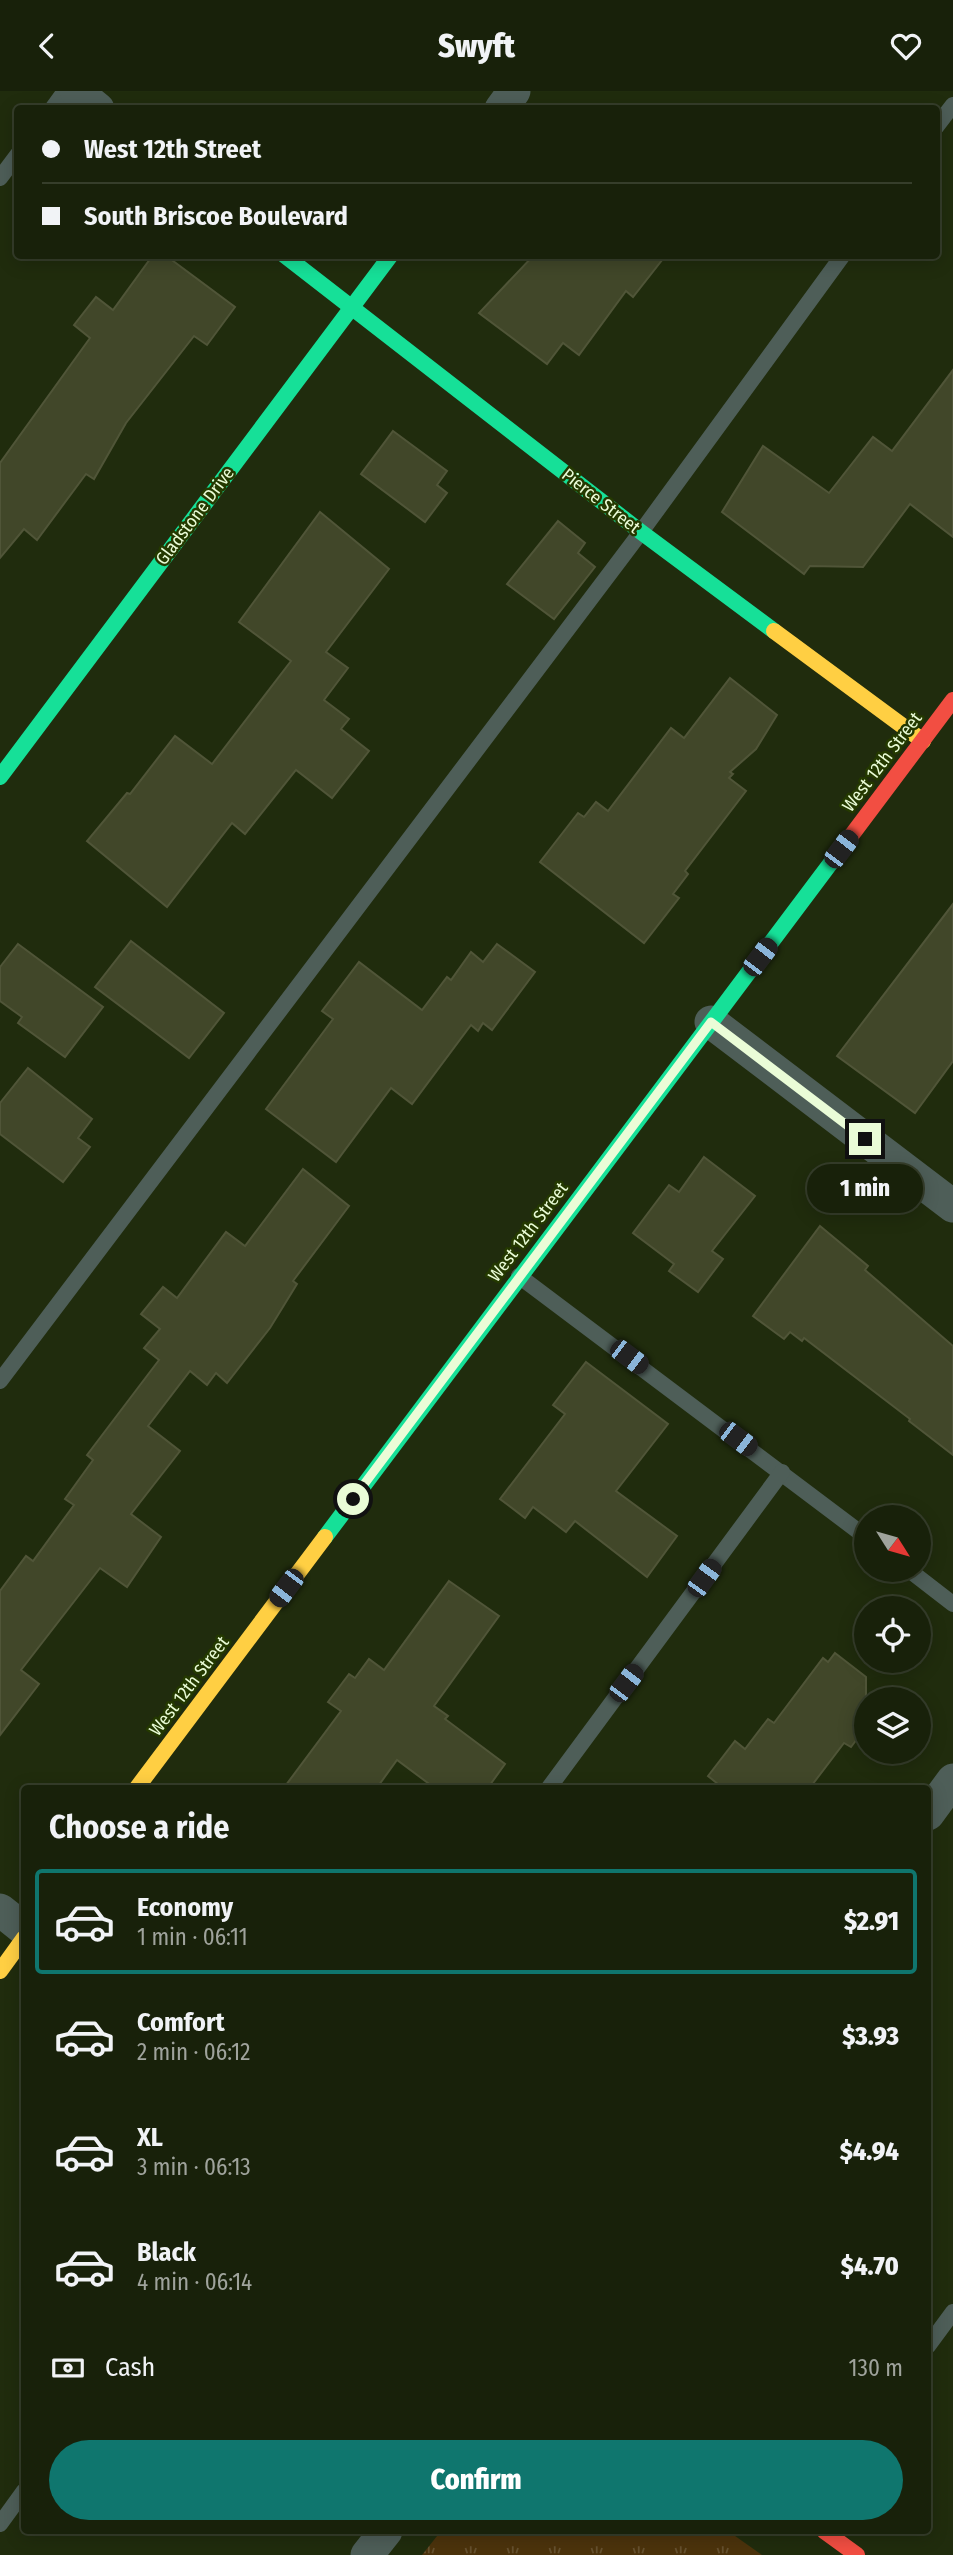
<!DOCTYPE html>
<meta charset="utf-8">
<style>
body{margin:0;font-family:"Fira Sans Condensed",sans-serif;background:#212913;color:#f1f3f6;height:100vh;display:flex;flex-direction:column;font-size:26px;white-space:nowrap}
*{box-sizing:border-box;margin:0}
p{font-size:23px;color:#9fa39c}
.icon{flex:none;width:38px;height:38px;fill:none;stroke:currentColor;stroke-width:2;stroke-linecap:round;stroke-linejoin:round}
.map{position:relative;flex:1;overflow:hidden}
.sheet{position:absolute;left:21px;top:1694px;width:910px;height:749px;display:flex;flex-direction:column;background:#18210a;border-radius:7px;box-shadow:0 4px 18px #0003,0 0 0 2px #363e2b}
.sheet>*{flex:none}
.guide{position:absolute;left:14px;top:14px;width:926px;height:154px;border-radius:7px;box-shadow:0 4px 18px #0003,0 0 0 2px #363e2b;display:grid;align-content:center;height:154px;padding:0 28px;background:#18210a}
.needle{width:46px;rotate:127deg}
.buttons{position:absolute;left:854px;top:1414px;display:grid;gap:14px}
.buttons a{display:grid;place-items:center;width:77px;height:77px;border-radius:50%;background:#18210a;box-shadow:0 4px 18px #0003,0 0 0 2px #363e2b;font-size:35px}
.end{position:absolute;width:32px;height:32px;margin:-16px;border:9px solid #eafcd7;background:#111;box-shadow:0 0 0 4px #111}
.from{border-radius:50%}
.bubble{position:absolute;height:49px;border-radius:24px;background:#18210a;box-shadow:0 4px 18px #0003,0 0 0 2px #363e2b;font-size:23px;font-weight:800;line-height:49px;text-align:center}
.car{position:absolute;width:21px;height:42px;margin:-21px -10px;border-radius:9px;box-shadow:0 0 5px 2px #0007;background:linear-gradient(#222 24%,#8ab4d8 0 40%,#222 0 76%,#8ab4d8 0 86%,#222 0)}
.guide b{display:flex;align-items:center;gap:24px;height:66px;font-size:26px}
.guide b+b{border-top:2px solid #363e2b}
.guide i{width:18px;height:18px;background:#f1f3f6}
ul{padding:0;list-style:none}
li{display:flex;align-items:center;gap:21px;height:105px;margin:0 14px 10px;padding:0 14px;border:4px solid transparent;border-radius:7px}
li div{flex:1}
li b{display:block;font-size:26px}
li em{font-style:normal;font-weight:800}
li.selected{border-color:#0f766e}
li>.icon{width:63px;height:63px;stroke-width:1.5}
h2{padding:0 28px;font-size:32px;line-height:84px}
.pay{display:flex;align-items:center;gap:18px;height:77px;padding:0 28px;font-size:26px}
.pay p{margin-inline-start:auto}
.cta{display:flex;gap:14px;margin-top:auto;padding:14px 28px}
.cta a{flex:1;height:80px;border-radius:42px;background:#0f766e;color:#fff;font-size:28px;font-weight:800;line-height:80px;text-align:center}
header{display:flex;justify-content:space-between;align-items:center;height:91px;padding:0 28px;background:#18210a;font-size:32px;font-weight:800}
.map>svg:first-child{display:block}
.park{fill:url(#park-tufts)}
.building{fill:#414729;stroke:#505538;stroke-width:2}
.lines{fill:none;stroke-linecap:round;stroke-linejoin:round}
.lane{stroke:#4e5e58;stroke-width:16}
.street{stroke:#4e5e58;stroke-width:33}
.fast{stroke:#16e098;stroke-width:16}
.slow{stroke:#ffcf43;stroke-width:16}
.jam{stroke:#f24e42;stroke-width:16}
.route{stroke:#eafcd7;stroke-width:9}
.labels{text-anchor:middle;stroke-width:5;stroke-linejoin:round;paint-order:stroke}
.street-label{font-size:18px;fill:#eafcd7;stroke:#243900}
</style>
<header><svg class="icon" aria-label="back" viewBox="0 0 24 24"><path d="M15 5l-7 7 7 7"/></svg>Swyft<svg class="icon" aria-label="heart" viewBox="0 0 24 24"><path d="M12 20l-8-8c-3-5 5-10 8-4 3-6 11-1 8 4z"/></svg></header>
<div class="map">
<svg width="953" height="2464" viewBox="0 0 953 2464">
<defs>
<pattern id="park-tufts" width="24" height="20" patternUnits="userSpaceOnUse" patternTransform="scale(1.75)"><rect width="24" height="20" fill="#4c330c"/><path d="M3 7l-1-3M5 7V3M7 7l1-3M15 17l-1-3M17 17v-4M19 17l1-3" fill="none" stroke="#66512f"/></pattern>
</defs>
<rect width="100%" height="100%" fill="#202c0d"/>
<polygon class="park" points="441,2440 728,2440 762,2464 422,2464"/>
<g class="building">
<polygon points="153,164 165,164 235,216 207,254 194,245 126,332 94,388 86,383 37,449 24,438 0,467 0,372 90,247 74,234 96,206 113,219"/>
<polygon points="534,164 666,164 633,206 626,200 579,264 563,252 547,273 479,222"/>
<polygon points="953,279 953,446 910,413 863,476 810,475 804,483 722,421 763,355 829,402 873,346 892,360"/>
<polygon points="393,340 447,380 437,394 447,402 425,431 361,383"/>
<polygon points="320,421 389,478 326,561 348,577 324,609 349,628 341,638 369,660 332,707 296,679 245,743 232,732 167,816 87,750 127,702 130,703 175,645 212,673 291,570 239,531"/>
<polygon points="558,430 585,452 578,462 595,476 554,528 507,493"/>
<polygon points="730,587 777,624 756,658 730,681 733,683 729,687 746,700 685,780 688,783 673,803 679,807 644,852 540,771 578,722 584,726 596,711 608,720 671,637 684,647"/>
<polygon points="953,813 953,970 915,1022 837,965"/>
<polygon points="131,850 224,922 189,967 95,896"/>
<polygon points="18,853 103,916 65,966 18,932 22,926 0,910 0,876"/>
<polygon points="497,853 535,881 492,939 483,932 478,940 471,934 412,1013 391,997 336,1071 266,1018 333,928 322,920 359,871 422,919 447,886 451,889 471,861 483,871"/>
<polygon points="28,977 92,1028 78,1047 90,1056 63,1091 0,1043 0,1012"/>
<polygon points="704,1066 755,1105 712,1160 723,1168 698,1201 669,1180 674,1173 633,1142 669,1094 679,1101"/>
<polygon points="303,1078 349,1115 293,1190 297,1193 270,1237 227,1292 216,1282 207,1294 190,1280 148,1335 180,1360 131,1423 161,1446 127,1496 100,1477 21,1579 39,1593 0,1644 0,1500 26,1465 33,1470 74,1414 65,1408 93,1369 87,1364 159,1269 144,1257 160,1238 141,1223 163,1196 177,1207 226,1141 245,1155"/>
<polygon points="820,1135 868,1175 865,1179 953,1255 953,1364 909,1330 910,1328 804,1247 802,1250 790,1241 784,1248 753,1225"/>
<polygon points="586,1271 668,1333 616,1400 677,1445 647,1486 575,1430 566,1441 533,1416 525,1427 500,1408 565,1323 553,1314"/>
<polygon points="449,1490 499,1525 434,1615 448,1625 445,1628 505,1673 487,1698 436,1698 397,1669 376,1698 283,1698 341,1620 328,1611 349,1583 355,1587 369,1568 384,1579"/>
<polygon points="835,1562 866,1586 866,1636 851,1656 844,1652 809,1698 724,1698 708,1685 735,1650 745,1658 768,1628 774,1632 823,1567 828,1571"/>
</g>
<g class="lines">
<g class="lane">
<polyline points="52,18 65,0"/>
<polyline points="936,36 953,14"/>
<polyline points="0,87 18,63"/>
<polyline points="519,1185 866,1446"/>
<polyline points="0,1290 641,441 843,164"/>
<polyline points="909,1479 953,1513"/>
<polyline points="548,1698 782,1381"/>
<polyline points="928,2255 953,2221"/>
<polyline points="0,2433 24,2400"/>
</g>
<g class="street">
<polyline points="76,0 98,18"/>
<polyline points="501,18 514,0"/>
<polyline points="711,931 953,1115"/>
<polyline points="928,1723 953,1689"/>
<polyline points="0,1819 24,1838"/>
<polyline points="367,2464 386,2440"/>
</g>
<g class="fast">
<polyline points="284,164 641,441 774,540"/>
<polyline points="0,686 391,164"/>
<polyline points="325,1446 848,749"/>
</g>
<g class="slow">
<polyline points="774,540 923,650"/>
<polyline points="136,1698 325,1446"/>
<polyline points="0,1880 24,1847"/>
</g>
<g class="jam">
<polyline points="848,749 953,609"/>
<polyline points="824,2440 857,2464"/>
</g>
</g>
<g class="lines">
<polyline class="route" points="353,1408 711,931 865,1048"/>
</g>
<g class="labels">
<g class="street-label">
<text transform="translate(601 410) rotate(38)" y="6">Pierce Street</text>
<text transform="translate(195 425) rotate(-53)" y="6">Gladstone Drive</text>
<text transform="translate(882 671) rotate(-53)" y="6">West 12th Street</text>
<text transform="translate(528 1141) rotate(-53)" y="6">West 12th Street</text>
<text transform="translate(189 1595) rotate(-53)" y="6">West 12th Street</text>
</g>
</g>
</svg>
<div class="buttons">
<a><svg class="needle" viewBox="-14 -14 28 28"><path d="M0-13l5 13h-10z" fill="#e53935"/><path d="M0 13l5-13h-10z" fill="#9fa39c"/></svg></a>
<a><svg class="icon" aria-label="locate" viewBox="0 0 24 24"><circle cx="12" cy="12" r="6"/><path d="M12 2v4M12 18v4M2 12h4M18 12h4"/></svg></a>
<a><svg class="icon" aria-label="layers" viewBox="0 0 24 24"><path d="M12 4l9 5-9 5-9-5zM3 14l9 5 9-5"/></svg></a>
</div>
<i class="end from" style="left:353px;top:1408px"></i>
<i class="end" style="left:865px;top:1048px"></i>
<div class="bubble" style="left:807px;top:1073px;width:116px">1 min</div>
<i class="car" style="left:841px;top:758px;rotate:37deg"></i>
<i class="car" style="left:760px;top:866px;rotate:37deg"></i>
<i class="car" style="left:629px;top:1266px;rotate:127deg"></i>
<i class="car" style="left:738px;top:1348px;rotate:127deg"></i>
<i class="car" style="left:704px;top:1487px;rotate:36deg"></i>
<i class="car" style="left:286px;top:1497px;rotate:217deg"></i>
<i class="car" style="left:626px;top:1592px;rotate:37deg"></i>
<div class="guide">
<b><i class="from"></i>West 12th Street</b>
<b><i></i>South Briscoe Boulevard</b>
</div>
<section class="sheet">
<h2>Choose a ride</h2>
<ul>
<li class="selected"><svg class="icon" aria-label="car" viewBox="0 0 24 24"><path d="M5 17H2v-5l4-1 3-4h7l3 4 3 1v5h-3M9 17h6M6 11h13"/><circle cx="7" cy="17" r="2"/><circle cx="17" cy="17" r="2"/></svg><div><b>Economy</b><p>1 min · 06:11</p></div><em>$2.91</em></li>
<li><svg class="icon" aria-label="car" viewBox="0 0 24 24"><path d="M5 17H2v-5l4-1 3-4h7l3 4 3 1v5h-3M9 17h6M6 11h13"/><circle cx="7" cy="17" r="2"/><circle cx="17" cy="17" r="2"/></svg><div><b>Comfort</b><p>2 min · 06:12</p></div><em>$3.93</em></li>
<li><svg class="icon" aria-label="car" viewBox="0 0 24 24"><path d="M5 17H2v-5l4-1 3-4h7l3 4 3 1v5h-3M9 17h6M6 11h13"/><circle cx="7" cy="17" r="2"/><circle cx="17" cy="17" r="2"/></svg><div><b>XL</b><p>3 min · 06:13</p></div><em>$4.94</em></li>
<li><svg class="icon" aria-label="car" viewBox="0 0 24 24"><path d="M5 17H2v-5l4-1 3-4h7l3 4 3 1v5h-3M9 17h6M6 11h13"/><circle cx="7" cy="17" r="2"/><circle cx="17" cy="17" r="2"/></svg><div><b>Black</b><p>4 min · 06:14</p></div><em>$4.70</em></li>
</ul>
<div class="pay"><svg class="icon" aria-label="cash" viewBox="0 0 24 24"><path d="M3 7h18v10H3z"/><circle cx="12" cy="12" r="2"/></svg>Cash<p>130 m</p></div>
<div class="cta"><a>Confirm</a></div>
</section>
</div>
